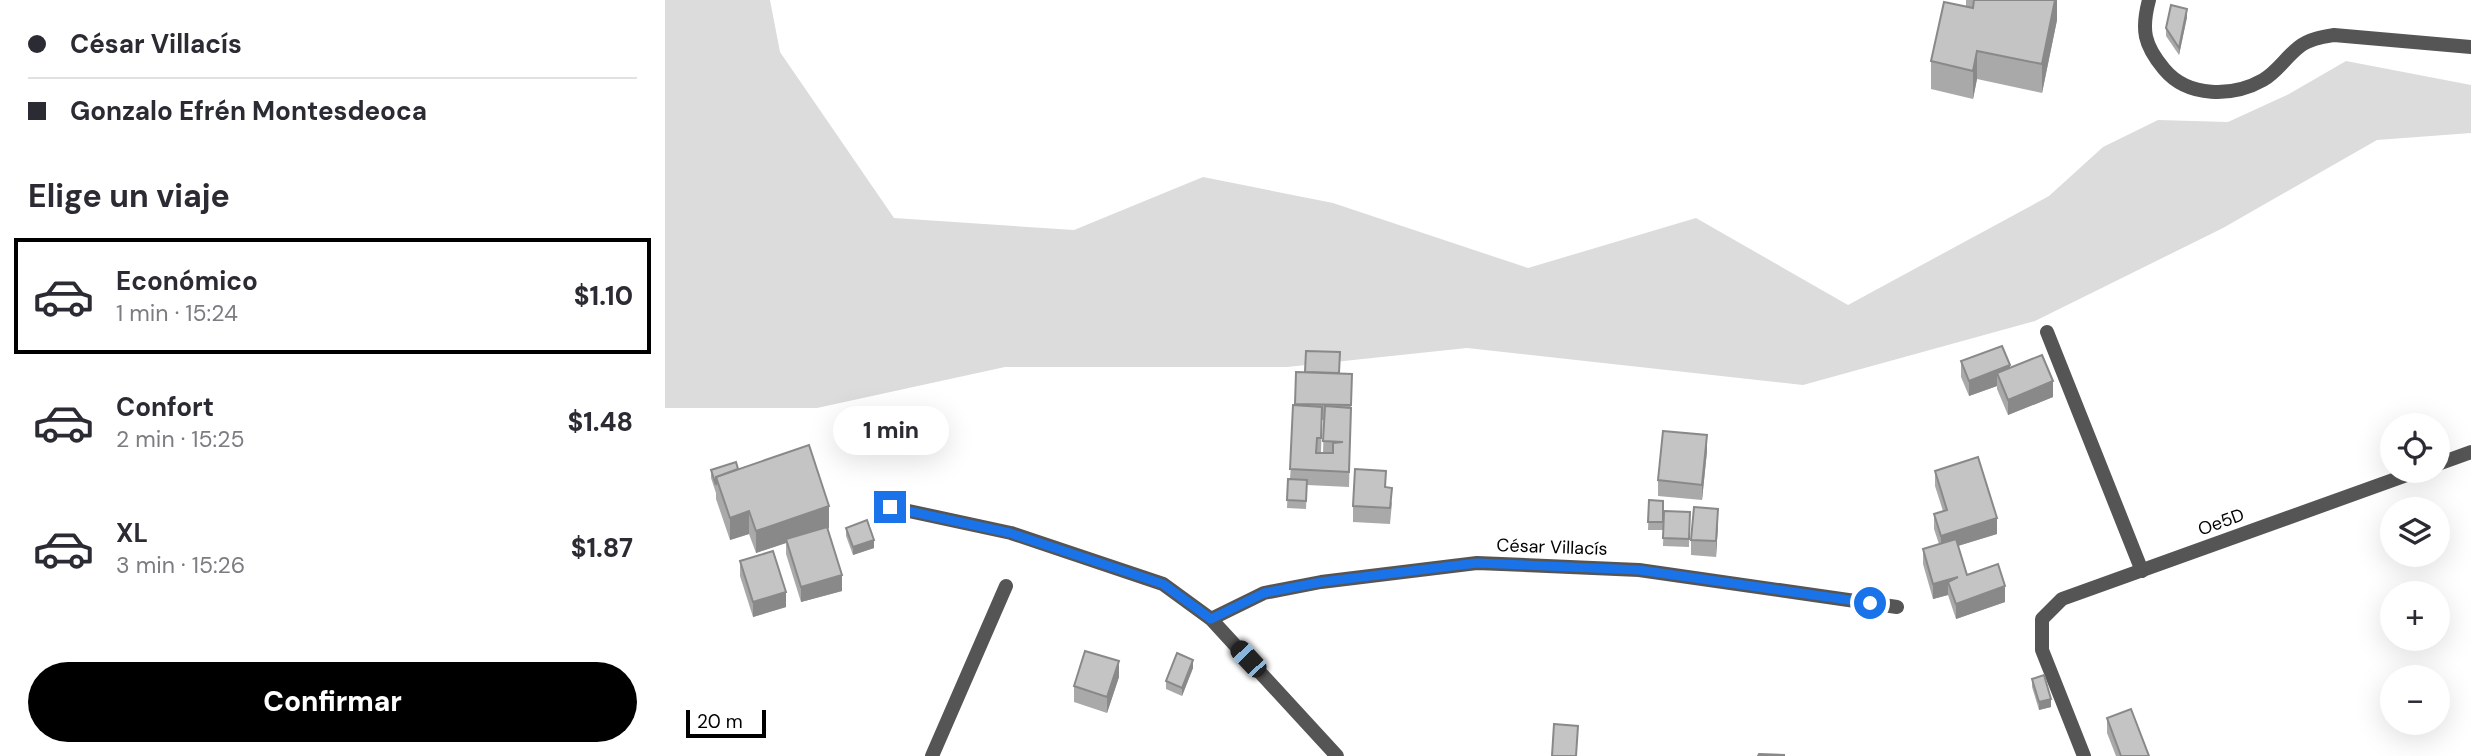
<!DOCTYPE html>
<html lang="es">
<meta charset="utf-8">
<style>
body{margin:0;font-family:"DM Sans",sans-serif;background:#f2f2f3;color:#2b2b33;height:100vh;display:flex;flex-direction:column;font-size:26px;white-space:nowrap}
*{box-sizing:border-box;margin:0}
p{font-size:23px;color:#7c7c81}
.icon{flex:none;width:38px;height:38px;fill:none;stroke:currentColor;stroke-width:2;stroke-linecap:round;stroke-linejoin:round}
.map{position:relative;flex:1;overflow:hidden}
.sheet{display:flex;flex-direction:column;background:#fff;width:665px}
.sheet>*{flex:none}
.hud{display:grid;align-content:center;height:154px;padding:0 28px;background:#fff}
.tools{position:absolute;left:1715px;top:413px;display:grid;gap:14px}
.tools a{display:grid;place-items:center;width:70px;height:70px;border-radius:50%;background:#fff;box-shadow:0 7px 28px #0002;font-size:35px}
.scale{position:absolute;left:21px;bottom:18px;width:80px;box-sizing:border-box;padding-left:7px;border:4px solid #000;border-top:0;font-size:19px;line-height:24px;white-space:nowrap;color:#000;-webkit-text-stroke:5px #fff;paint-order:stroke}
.end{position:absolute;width:32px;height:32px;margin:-16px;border:9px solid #1a73e8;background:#fff;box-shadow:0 0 0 4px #fff}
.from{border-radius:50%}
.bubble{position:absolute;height:49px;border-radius:24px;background:#fff;box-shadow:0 7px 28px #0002;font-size:23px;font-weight:800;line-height:49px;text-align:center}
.car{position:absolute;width:21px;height:42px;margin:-21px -10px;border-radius:9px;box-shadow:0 0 5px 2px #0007;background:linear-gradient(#222 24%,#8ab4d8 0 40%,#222 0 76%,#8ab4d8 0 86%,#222 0)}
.hud b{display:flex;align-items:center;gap:24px;height:66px;font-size:26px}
.hud b+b{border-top:2px solid #e1e1e2}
.hud i{width:18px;height:18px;background:#2b2b33}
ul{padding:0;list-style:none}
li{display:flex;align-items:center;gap:21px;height:116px;margin:0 14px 10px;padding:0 14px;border:4px solid transparent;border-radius:0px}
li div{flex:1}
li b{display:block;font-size:26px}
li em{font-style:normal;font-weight:800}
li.on{border-color:#000}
li>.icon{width:63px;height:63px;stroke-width:1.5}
h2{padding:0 28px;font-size:32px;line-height:84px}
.cta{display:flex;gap:14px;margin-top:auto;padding:14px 28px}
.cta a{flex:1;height:80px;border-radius:42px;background:#000;color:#fff;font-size:28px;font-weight:800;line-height:80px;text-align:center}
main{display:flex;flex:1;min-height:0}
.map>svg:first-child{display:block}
.green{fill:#dcdcdc}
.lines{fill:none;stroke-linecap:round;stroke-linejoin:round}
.service{stroke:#555;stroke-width:14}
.minor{stroke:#555;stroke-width:14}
.wall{fill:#a9a9a9;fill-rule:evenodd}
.shaded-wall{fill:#898989}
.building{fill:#c4c4c4;stroke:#898989;stroke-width:2}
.route{stroke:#1a73e8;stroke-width:9}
.labels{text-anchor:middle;stroke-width:5;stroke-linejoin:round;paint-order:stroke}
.street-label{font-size:18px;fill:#000;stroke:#fff}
</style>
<main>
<section class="sheet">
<div class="hud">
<b><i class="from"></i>César Villacís</b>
<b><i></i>Gonzalo Efrén Montesdeoca</b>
</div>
<h2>Elige un viaje</h2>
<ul>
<li class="on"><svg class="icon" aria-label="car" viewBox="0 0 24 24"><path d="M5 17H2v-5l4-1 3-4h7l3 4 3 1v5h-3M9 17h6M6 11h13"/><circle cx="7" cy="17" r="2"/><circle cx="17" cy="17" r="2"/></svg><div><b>Económico</b><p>1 min · 15:24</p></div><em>$1.10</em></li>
<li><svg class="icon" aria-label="car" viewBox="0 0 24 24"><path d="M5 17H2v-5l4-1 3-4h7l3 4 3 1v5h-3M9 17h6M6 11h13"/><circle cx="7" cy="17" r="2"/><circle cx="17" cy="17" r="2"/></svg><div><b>Confort</b><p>2 min · 15:25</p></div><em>$1.48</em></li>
<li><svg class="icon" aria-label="car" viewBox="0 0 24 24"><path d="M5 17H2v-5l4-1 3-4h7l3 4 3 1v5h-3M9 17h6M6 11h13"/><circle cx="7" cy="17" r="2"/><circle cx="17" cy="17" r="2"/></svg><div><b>XL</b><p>3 min · 15:26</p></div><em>$1.87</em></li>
</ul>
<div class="cta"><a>Confirmar</a></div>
</section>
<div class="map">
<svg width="1806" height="756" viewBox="0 0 1806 756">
<rect width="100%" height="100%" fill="#fff"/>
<polygon class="green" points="0,0 105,0 115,52 229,218 409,230 538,177 668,203 863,268 1031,218 1183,305 1384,196 1438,147 1493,120 1563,122 1624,94 1681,61 1806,85 1806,133 1712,140 1558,228 1370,321 1138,385 802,348 622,367 340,367 152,408 0,408"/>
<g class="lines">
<polyline class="service" points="1382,332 1477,571"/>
<g class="minor">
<path d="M 1484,0 C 1476,30 1479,45 1499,69 C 1523,98 1568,97 1598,80 C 1612,72 1621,57 1634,47 C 1644,39 1657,37 1669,35 L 1806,47"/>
<polyline points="1773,464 1806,452"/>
<polyline points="225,507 346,533 498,584 546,619 672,756"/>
<polyline points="546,619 599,593 656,582 812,563 974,570 1232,607"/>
<polyline points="267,756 341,586"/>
<polyline points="1419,756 1377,650 1377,619 1397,599 1753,471"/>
</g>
</g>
<g class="wall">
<polygon points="1301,0 1392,0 1392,20 1377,93 1312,79 1308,99 1266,89 1266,61 1301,7"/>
<polygon points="1522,17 1514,55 1501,36 1501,28"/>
<polygon points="1296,361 1345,368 1388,397 1343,415 1332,389 1332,386 1304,396 1296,377"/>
<path d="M 674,373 L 687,374 L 684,487 L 642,485 L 641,509 L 622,508 L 623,479 L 625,479 L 630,404 ZM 657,420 L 659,420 L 658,453 L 656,453 Z"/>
<polygon points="1042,451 1037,500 993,496 993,480"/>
<polygon points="73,469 164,528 163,529 177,591 136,602 121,554 121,543 91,553 84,534 65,540 51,499 51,493 46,478 46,470"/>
<polygon points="1270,471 1332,534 1293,546 1302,575 1340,602 1291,619 1283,595 1268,599 1258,564 1258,549 1274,544 1269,529 1269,514 1278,511 1270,486"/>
<polygon points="721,488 727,503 725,524 688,522 688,506"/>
<polygon points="984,500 998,501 998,530 983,530"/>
<polygon points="999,511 1025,512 1024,547 998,546"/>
<polygon points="1053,524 1051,557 1026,555 1026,540"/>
<polygon points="181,528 209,548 188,555 181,536"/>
<polygon points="75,561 121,607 88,617 75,576"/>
<polygon points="528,668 517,696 501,689 501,681"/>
<polygon points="454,677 442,713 409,702 409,686"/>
<polygon points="1367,679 1386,707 1374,710 1367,687"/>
<polygon points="1442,718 1484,756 1451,756 1442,733"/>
</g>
<g class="shaded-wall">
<polygon points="1390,0 1392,0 1392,20 1377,93 1377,64"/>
<polygon points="1522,9 1522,17 1514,55 1514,48"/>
<polygon points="1312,51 1312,79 1308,99 1308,71"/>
<polygon points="1345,365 1345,381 1332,373 1332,386 1304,396 1304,381"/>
<polygon points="1388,381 1388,397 1343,415 1343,400"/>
<polygon points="1042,435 1042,451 1037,500 1037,485"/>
<polygon points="164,506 164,528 122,542 121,539 121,543 91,553 91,531"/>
<polygon points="1053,509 1053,524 1051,557 1051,541"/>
<polygon points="84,511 84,534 65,540 65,518"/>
<polygon points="1332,518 1332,534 1276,551 1276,536"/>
<polygon points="209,540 209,548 188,555 188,547"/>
<polygon points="177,575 177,591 136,602 136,587"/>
<polygon points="1293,577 1283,582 1283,595 1268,599 1268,584"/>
<polygon points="1340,586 1340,602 1291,619 1291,604"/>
<polygon points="121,592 121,607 88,617 88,602"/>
<polygon points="528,660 528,668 517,696 517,688"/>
<polygon points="454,661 454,677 442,713 442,697"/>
<polygon points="1386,699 1386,707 1374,710 1374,702"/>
</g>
<g class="building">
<polygon points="1309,0 1390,0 1377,64 1312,51 1308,71 1266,61 1279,2 1308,8"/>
<polygon points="1506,5 1522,9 1514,48 1501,28"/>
<polygon points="1337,346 1345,365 1304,381 1296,361"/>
<polygon points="641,351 675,352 674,373 640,372"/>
<polygon points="1377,355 1388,381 1343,400 1332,373"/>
<polygon points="631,372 687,374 686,405 630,404"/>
<polygon points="628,405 657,407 656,438 652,438 651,453 668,453 668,443 678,442 658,441 660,406 686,408 684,472 625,469"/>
<polygon points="998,431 1042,435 1037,485 993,480"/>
<polygon points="144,445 164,506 91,531 84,511 65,518 51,477"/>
<polygon points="1313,457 1332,518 1276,536 1269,514 1282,510 1270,471"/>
<polygon points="71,462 73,469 51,477 51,485 46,470"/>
<polygon points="690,469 721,471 720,487 727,488 725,508 688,506"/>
<polygon points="623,479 642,480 641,501 622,500"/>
<polygon points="984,500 998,501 998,522 983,522"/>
<polygon points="1029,507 1053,509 1051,541 1026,540"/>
<polygon points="999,511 1025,512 1024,539 998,538"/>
<polygon points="202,520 209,540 188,547 181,528"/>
<polygon points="162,527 177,575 136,587 121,539"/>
<polygon points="1291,539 1302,575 1333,564 1340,586 1291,604 1283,582 1293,577 1268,584 1258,549"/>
<polygon points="108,551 121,592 88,602 75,561"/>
<polygon points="420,651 454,661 442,697 409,686"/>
<polygon points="512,653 528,660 517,688 501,681"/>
<polygon points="1379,675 1386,699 1374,702 1367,679"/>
<polygon points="1466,709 1484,756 1456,756 1442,718"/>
<polygon points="889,724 913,726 911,756 887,756"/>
<polygon points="1094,754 1119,755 1119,756 1093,756"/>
</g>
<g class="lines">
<polyline class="route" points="225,507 345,533 498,584 546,619 599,593 656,582 812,563 974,570 1205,603"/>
</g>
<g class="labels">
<g class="street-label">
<text transform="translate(1556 522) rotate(-20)" y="6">Oe5D</text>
<text transform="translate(887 547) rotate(2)" y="6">César Villacís</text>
</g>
</g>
</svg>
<div class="tools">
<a><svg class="icon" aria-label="locate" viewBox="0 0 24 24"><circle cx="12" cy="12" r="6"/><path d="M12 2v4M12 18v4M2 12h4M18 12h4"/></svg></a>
<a><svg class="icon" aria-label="layers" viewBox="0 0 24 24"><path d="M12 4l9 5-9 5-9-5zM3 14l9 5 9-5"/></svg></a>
<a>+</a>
<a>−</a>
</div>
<div class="scale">20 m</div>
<i class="end from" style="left:1205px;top:603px"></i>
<i class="end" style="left:225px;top:507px"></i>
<div class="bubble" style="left:168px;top:406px;width:116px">1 min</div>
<i class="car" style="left:583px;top:659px;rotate:317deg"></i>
</div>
</main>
